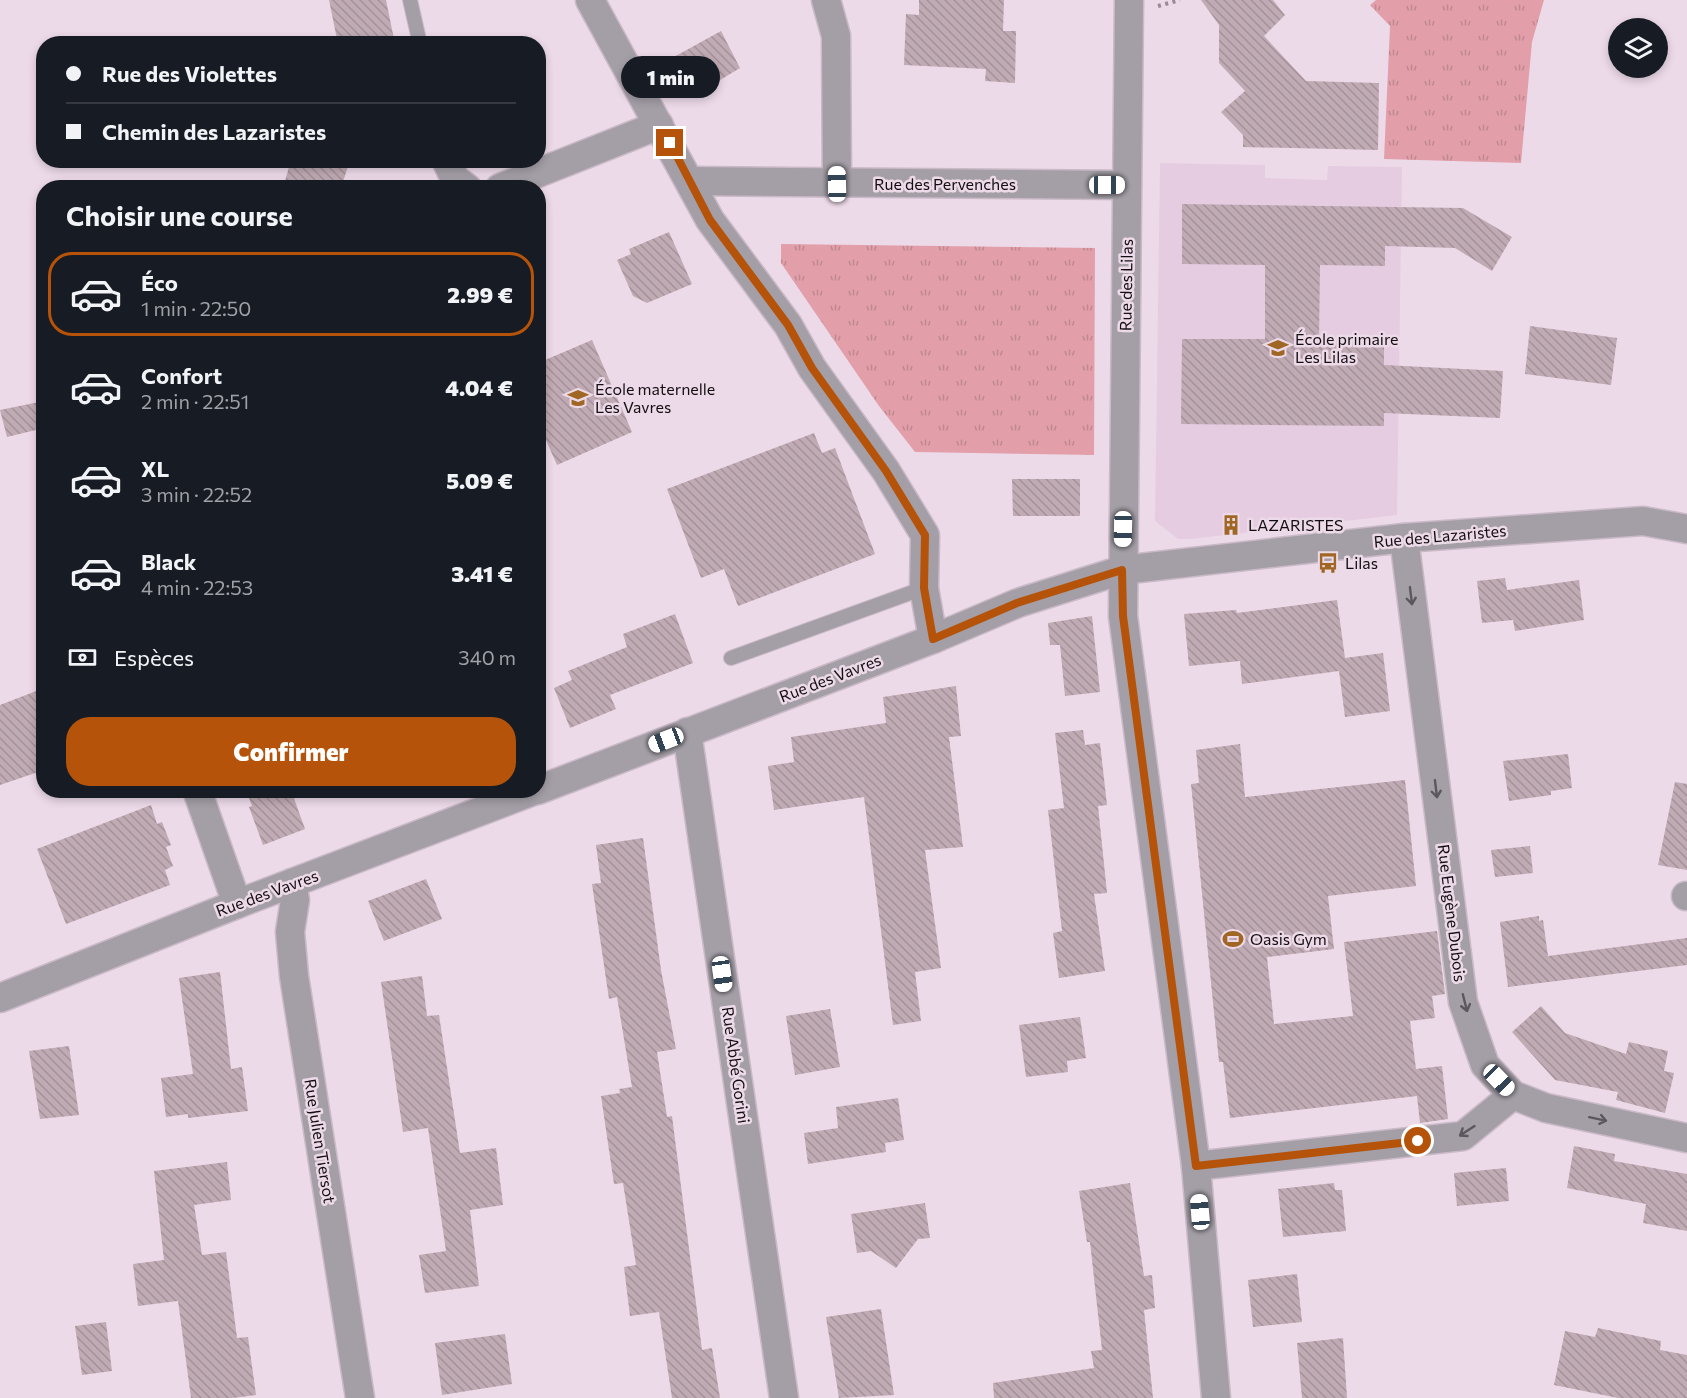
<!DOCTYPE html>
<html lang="fr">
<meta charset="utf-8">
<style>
body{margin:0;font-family:Commissioner,sans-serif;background:#242831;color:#f1f3f6;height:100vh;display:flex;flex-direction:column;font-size:22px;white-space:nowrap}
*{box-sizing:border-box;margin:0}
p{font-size:20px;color:#9ea1a6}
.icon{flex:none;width:33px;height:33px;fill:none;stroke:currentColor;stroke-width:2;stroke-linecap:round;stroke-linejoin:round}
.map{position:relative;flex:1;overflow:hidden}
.side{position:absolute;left:36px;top:180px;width:510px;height:618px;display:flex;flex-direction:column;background:#171b24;border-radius:24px;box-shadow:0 3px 9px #0003}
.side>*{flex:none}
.banner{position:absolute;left:36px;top:36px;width:510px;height:132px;border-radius:24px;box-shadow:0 3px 9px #0003;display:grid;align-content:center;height:132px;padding:0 30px;background:#171b24}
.buttons{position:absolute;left:1608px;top:18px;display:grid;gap:12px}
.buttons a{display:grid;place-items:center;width:60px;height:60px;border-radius:50%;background:#171b24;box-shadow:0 3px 9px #0003;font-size:30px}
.end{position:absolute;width:27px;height:27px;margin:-14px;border:8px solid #b45309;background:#fff;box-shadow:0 0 0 3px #fff}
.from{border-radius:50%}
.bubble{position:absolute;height:42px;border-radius:21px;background:#171b24;box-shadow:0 3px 9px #0003;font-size:20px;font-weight:800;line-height:42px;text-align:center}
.car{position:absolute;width:18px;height:36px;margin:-18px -9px;border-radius:8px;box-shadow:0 0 4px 2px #0007;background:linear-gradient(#fff 24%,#345 0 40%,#fff 0 76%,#345 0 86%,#fff 0)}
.banner b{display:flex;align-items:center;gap:21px;height:57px;font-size:22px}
.banner b+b{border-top:2px solid #363941}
.banner i{width:15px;height:15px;background:#f1f3f6}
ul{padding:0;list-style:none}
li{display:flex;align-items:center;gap:18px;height:84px;margin:0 12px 9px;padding:0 18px;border:3px solid transparent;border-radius:24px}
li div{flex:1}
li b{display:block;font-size:22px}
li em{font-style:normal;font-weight:800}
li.current{border-color:#b45309}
li>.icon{width:54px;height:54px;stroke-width:1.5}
h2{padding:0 30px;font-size:27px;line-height:72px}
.pay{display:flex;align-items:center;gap:15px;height:66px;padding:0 30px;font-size:22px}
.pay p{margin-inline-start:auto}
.button{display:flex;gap:12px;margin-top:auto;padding:12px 30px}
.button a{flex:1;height:69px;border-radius:24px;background:#b45309;color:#fff;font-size:24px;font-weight:800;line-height:69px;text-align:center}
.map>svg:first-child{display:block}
.built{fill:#e5cce1}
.grass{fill:url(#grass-tufts)}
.building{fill:url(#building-back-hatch)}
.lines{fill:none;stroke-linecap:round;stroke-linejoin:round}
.lane-casing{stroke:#cab9c7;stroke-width:16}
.street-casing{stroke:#cab9c7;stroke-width:31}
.path{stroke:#988a96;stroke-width:4;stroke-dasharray:3 4.5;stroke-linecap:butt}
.lane{stroke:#a49fa7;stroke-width:14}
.street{stroke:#a49fa7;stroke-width:28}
.oneway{stroke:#5c565d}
.route{stroke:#b45309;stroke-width:8}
.labels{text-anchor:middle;stroke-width:5;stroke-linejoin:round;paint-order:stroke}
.street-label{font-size:16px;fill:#140e13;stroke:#eddae9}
.poi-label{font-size:16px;fill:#140e13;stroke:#eddae9;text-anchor:start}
</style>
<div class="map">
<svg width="1687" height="1398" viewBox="0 0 1687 1398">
<defs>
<pattern id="grass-tufts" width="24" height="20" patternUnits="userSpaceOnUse" patternTransform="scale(1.5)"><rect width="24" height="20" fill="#e29fa9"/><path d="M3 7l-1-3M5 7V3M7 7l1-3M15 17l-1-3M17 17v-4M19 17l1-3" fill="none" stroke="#c18891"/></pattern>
<pattern id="building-back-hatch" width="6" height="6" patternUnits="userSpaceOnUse" patternTransform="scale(1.5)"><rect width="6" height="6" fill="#c0aab3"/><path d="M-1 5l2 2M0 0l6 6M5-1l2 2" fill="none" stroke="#a49199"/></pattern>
</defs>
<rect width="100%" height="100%" fill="#eddae9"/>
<polygon class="built" points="1160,163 1265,165 1265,178 1327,180 1328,166 1402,167 1397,515 1191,539 1178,539 1155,521"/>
<g class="grass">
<polygon points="1376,0 1544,0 1532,42 1521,163 1384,159 1390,26 1370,5"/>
<polygon points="781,244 1095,248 1094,455 915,452 879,406 781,263"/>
</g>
<g class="building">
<polygon points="329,0 386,0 395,44 338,44"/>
<polygon points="919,0 1004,0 1003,31 1016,31 1015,83 985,81 986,69 904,65 906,14 919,15"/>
<polygon points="1201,0 1273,0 1285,15 1264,36 1306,81 1379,83 1378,150 1243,147 1243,135 1221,112 1245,91 1219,63 1219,25"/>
<polygon points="721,31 740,68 702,91 698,84 680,93 663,63"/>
<polygon points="291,160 350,160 341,188 283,188"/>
<polygon points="1182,204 1463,208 1512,237 1492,271 1455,248 1385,246 1385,266 1320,265 1319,340 1384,340 1384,365 1503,371 1500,418 1384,413 1384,426 1181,424 1182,339 1265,339 1265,265 1182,264"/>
<polygon points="669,232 692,284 647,303 633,296 617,260 631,254 629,249"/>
<polygon points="1530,326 1617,338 1611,385 1525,374"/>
<polygon points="592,340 632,432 557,465 538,422 538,363"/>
<polygon points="44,401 44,428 7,437 0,410"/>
<polygon points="814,433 822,453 835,448 875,554 738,606 724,569 701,578 667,489"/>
<polygon points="1012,479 1080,479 1080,516 1013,516"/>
<polygon points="1505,578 1507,590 1579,580 1584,620 1515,631 1513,620 1482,623 1477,581"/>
<polygon points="1337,600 1345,658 1383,653 1390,711 1345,717 1339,671 1242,684 1240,661 1189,666 1184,614 1236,610 1237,613"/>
<polygon points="675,614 693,663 610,695 616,709 570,728 554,688 572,680 568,671 627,647 623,634"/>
<polygon points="1092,616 1100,692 1065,696 1060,645 1050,645 1048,623"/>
<polygon points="956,686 961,736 949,737 963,847 925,850 941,968 915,972 921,1021 893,1025 864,797 774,810 768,766 794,762 791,737 886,723 883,697"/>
<polygon points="44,688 44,770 0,785 0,705"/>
<polygon points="1083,730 1085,745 1100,743 1107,805 1098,806 1107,893 1094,894 1105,971 1059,978 1053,933 1062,931 1048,810 1064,808 1055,733"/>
<polygon points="1240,744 1245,797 1405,780 1416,886 1328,896 1334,949 1267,957 1274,1024 1353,1016 1344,942 1437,931 1445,994 1432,996 1435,1018 1410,1021 1416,1069 1442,1066 1448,1119 1420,1123 1417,1096 1230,1118 1223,1062 1219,1062 1191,784 1199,783 1196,750"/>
<polygon points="1568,754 1572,788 1551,791 1551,795 1509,801 1503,761"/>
<polygon points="1675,782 1687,784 1687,870 1658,865"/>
<polygon points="246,790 291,790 305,829 263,845 249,807 252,806"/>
<polygon points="151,805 157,824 162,822 171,845 166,847 173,866 165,870 170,885 66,924 37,849"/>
<polygon points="643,838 661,970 676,1049 657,1052 667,1117 672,1116 702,1350 712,1348 720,1398 672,1398 659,1312 630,1316 624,1267 636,1265 623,1183 614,1184 601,1096 620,1093 619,1089 632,1087 617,997 609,999 592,884 601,883 596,845"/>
<polygon points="1530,846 1533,873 1495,877 1491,850"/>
<polygon points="426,879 442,919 384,941 368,901"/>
<polygon points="1539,916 1539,921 1543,920 1548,956 1687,938 1687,965 1508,987 1500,922"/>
<polygon points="220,972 231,1069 242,1067 248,1111 188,1118 188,1114 166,1117 161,1078 193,1074 179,978"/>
<polygon points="422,976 427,1016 439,1015 460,1153 496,1148 503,1205 470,1210 479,1286 425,1293 419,1255 446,1251 428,1128 403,1132 381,982"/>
<polygon points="1541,1006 1565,1033 1626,1054 1629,1042 1668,1051 1664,1071 1674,1073 1665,1113 1616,1100 1618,1092 1555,1080 1512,1032"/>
<polygon points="830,1009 840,1067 795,1075 786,1016"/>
<polygon points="1080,1017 1086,1058 1067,1061 1068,1072 1026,1077 1019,1025"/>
<polygon points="69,1046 79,1115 40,1119 29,1051"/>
<polygon points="898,1098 904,1140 885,1143 886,1152 808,1164 804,1133 838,1128 836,1107"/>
<polygon points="1574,1146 1615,1154 1614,1161 1687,1174 1687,1231 1643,1223 1646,1204 1567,1188"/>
<polygon points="227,1162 231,1200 194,1205 202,1255 226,1252 237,1338 248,1337 256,1395 233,1398 191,1398 178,1301 138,1306 133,1264 164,1260 154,1171"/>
<polygon points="1506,1168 1509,1201 1457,1206 1454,1173"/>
<polygon points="1130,1183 1144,1276 1152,1275 1155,1308 1144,1310 1153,1398 994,1398 993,1383 1094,1368 1091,1351 1102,1350 1090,1242 1087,1242 1079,1191"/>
<polygon points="1334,1183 1335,1190 1342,1190 1346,1231 1283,1237 1278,1189"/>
<polygon points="925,1203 930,1238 918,1239 896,1268 871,1251 857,1253 851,1214"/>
<polygon points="1297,1274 1302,1322 1253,1327 1248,1280"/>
<polygon points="881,1309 894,1395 839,1398 826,1317"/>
<polygon points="106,1322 112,1371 82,1375 75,1326"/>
<polygon points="1598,1328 1661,1341 1660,1350 1687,1355 1687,1398 1618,1398 1554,1385 1565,1331 1595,1337"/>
<polygon points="505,1334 512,1384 442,1395 435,1343"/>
<polygon points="1343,1338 1347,1398 1302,1398 1297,1343"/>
</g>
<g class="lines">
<g class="lane-casing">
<g id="lane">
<polyline points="410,0 420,44"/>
<polyline points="731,658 924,588"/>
</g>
</g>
<g class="street-casing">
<g id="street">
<polyline points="590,0 710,220 788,325 812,368 886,471 925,535 924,588 933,639"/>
<polyline points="826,0 836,36 837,184"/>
<polyline points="1129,0 1123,616 1196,1166 1216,1398"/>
<polyline points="446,160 455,179 467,188"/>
<polyline points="691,181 1127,185"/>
<polyline points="500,188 659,125"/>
<polyline points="1404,538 1463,1002 1485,1065 1513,1095 1546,1108 1687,1138"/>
<polyline points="687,732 784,1398"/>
<polyline points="197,790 237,904"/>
<polyline points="538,790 933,639 1018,603 1122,570 1404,538 1643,521 1687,529"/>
<polyline points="292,883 295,900 290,932 294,976 360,1398"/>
<polyline points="1686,896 1687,896"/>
<polyline points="0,998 237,904 536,790"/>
<polyline points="1196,1166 1463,1136 1513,1095"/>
</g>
</g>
<polyline class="path" points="1158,6 1180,0"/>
<use href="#lane" class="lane"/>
<use href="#street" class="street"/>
</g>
<defs><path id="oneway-shaft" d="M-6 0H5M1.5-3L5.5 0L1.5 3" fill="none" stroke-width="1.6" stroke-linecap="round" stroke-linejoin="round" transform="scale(1.5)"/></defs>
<g class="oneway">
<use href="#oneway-shaft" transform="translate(1411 596) rotate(83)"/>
<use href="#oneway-shaft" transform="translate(1436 789) rotate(83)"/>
<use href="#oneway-shaft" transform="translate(1465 1003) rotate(76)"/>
<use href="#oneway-shaft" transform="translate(1598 1119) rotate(12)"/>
<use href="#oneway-shaft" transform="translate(1467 1131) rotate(147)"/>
</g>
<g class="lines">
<polyline class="route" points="670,143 710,220 788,325 812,368 886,471 925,535 924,588 933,639 1017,603 1122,570 1123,616 1196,1166 1418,1141"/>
</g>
<defs>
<g id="school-bare" transform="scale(1.62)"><path d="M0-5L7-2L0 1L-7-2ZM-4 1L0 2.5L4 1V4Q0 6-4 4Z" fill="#9f6624" stroke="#eddae9" stroke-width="2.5" paint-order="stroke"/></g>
<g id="building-bare" transform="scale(1.62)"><path d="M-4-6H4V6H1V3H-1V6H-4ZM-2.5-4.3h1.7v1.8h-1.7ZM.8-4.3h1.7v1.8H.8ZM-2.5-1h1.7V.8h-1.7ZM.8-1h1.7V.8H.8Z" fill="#9f6624" stroke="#eddae9" stroke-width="2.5" paint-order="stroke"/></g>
<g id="bus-bare" transform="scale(1.62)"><path d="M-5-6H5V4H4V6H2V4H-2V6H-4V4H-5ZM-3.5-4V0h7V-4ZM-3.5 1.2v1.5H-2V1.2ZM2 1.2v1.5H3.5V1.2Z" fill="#9f6624" stroke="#eddae9" stroke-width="2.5" paint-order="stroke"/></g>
<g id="stadium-bare" transform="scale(1.62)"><path d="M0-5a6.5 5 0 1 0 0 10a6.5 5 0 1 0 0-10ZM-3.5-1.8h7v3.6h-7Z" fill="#9f6624" stroke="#eddae9" stroke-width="2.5" paint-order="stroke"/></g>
</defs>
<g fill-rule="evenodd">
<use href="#school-bare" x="1278" y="348"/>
<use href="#school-bare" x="578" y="398"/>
<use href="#building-bare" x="1231" y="525"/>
<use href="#bus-bare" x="1328" y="563"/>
<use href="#stadium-bare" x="1233" y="939"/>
</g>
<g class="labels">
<g class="street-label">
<text x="945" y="190">Rue des Pervenches</text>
<text transform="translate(1126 285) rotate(-89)" y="6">Rue des Lilas</text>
<text transform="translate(1440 536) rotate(-5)" y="6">Rue des Lazaristes</text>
<text transform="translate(830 678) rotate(-21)" y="6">Rue des Vavres</text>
<text transform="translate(267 893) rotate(-20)" y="6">Rue des Vavres</text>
<text transform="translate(1452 913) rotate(83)" y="6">Rue Eugène Dubois</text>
<text transform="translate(736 1065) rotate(82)" y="6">Rue Abbé Gorini</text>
<text transform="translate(320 1141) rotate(81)" y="6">Rue Julien Tiersot</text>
</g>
<g class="poi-label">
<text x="1295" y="345">École primaire<tspan x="1295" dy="18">Les Lilas</tspan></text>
<text x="595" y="395">École maternelle<tspan x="595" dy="18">Les Vavres</tspan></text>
<text x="1248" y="531">LAZARISTES</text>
<text x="1345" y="569">Lilas</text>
<text x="1250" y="945">Oasis Gym</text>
</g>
</g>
</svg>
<div class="buttons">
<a><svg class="icon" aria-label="layers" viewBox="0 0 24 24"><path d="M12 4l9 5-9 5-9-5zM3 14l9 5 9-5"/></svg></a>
</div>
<i class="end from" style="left:1418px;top:1141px"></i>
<i class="end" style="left:670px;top:143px"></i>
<div class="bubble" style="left:621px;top:56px;width:99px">1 min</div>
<i class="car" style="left:837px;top:184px;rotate:359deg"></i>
<i class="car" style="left:1107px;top:185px;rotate:90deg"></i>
<i class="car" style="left:1123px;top:529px;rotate:181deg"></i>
<i class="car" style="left:666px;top:740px;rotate:249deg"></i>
<i class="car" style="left:722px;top:974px;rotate:172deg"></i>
<i class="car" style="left:1499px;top:1080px;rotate:136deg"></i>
<i class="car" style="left:1200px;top:1212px;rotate:355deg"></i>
<div class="banner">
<b><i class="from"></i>Rue des Violettes</b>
<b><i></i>Chemin des Lazaristes</b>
</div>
<section class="side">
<h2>Choisir une course</h2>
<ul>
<li class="current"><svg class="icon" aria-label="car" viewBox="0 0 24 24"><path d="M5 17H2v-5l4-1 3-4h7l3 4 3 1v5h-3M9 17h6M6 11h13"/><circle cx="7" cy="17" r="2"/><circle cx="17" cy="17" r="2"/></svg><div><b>Éco</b><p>1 min · 22:50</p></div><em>2.99 €</em></li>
<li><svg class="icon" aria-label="car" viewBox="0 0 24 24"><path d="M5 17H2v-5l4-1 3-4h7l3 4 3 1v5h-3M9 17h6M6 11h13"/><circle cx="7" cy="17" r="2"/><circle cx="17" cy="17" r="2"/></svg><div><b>Confort</b><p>2 min · 22:51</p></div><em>4.04 €</em></li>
<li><svg class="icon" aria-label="car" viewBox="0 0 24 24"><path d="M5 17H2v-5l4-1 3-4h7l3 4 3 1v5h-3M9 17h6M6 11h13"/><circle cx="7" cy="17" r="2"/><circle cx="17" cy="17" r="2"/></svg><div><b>XL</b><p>3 min · 22:52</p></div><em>5.09 €</em></li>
<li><svg class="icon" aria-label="car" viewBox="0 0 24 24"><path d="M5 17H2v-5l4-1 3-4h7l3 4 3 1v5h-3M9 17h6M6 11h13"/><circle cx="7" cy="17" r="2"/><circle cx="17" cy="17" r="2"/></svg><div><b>Black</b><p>4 min · 22:53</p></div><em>3.41 €</em></li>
</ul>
<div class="pay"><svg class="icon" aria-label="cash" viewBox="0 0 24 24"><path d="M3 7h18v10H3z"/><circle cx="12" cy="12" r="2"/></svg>Espèces<p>340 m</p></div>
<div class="button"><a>Confirmer</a></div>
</section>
</div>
